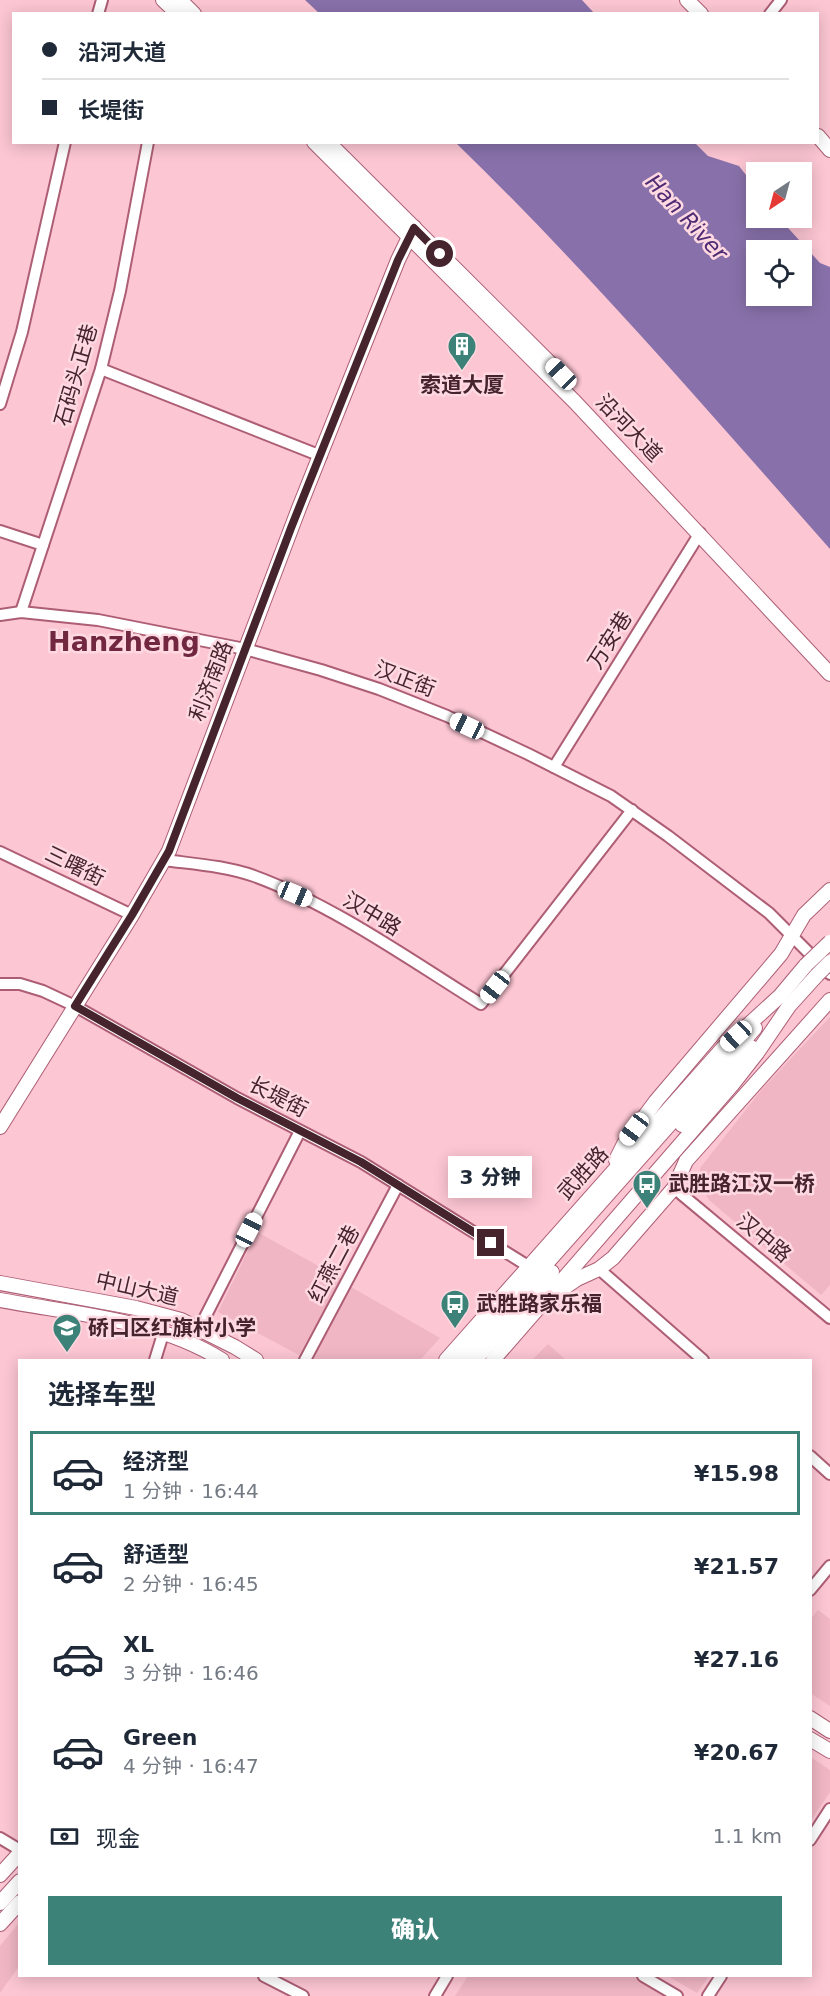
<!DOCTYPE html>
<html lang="zh">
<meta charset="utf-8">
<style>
body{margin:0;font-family:"DejaVu Sans","Noto Sans SC",sans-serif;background:#f6f6f7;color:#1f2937;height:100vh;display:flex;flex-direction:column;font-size:22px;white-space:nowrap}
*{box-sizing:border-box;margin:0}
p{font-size:20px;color:#747a83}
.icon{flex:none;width:33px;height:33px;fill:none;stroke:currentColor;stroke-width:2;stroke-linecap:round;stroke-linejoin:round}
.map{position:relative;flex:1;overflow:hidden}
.details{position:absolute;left:18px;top:1359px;width:794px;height:618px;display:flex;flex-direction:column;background:#fff;border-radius:0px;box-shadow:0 3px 15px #0003}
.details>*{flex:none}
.guide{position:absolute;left:12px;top:12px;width:807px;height:132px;border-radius:0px;box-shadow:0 3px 15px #0003;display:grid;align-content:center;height:132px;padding:0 30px;background:#fff}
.needle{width:39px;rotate:216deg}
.buttons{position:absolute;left:746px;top:162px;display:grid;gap:12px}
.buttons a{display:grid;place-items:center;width:66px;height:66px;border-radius:0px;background:#fff;box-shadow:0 3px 15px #0003;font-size:30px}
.end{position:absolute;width:27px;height:27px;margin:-14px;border:8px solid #46242e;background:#fff;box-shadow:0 0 0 3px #fff}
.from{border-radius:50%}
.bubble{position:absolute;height:42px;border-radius:0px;background:#fff;box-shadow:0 3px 15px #0003;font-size:20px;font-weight:800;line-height:42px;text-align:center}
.car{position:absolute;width:18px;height:36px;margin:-18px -9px;border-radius:8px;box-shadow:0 0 4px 2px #0007;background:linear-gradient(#fff 24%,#345 0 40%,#fff 0 76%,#345 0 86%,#fff 0)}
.guide b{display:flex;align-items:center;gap:21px;height:57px;font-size:22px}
.guide b+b{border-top:2px solid #e0e1e3}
.guide i{width:15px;height:15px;background:#1f2937}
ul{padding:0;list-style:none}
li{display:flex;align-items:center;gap:18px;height:84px;margin:0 12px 9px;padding:0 18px;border:3px solid transparent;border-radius:0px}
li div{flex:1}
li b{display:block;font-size:22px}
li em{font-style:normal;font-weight:800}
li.active{border-color:#3d8278}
li>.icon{width:54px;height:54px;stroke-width:1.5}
h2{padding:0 30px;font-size:27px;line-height:72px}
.pay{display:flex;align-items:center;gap:15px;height:66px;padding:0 30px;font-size:22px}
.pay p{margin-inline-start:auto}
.cta{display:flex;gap:12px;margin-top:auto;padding:12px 30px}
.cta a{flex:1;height:69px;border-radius:0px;background:#3d8278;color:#fff;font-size:24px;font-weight:800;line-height:69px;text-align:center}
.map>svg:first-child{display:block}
.built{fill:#f0b6c4}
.water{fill:#8871aa;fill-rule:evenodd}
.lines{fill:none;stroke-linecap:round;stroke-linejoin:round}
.minor-casing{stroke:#ad5e75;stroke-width:14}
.major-casing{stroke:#ad5e75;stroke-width:16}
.minor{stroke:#fff;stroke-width:10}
.major{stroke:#fff;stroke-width:14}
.major-bridge-casing{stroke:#ad5e75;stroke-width:16;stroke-linecap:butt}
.major-bridge{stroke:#fff;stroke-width:14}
.route{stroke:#46242e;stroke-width:8}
.labels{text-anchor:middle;stroke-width:5;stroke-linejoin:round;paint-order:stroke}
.street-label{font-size:21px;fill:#46242e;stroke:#fed9e1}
.poi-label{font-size:21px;font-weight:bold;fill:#46242e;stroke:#fed9e1;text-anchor:start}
.water-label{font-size:22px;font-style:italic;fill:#4e2c74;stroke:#fed9e1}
.district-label{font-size:27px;font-weight:bold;fill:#712740;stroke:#fed9e1}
</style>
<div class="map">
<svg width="830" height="1996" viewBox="0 0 830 1996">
<rect width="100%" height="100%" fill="#fcc6d3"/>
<g class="built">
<polygon points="830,1017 830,1285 821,1295 709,1200 701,1186 700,1168 763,1088"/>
<polygon points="257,1232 342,1279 299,1355 218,1312"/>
<polygon points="351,1287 440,1338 420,1360 313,1360"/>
<polygon points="548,1344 566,1360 532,1360"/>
<polygon points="818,1610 830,1619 830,1706 810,1693 810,1620"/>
<polygon points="810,1757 830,1770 830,1792 810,1822"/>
<polygon points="19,1923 19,1966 0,1993 0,1946"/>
<polygon points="468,1976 633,1976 667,1996 455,1996"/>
<polygon points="668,1976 709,1976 697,1993"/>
</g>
<g class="water">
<polygon points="305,0 582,0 594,13 320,14"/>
<path d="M 456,143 L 695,143 L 708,156 L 739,166 L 756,188 L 756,218 L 779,218 L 820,263 L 830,267 L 830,549 C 708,411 588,271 456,143 ZM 756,250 L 801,250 L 801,296 L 756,296 Z"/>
</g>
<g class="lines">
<g class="minor-casing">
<g id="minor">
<polyline points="98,14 102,0"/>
<polyline points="770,14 781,0"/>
<polyline points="101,369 321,456"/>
<polyline points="0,404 22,332 65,142"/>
<polyline points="0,531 43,545"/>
<polyline points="21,612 101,369 120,291 148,142"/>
<polyline points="0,615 21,612 98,620 245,649 321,670 379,689 447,716 528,754 611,796 668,836 769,913 830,974"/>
<polyline points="554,767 700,533"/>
<polyline points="0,852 132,915"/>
<path d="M 164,860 C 194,864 226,866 254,876 C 333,905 410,960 481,1004 L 632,810"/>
<polyline points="0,984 20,984 43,991 75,1006 237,1098 361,1162 528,1266"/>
<polyline points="674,1188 830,1318"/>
<polyline points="599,1269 703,1360"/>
<polyline points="199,1329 300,1131"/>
<polyline points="155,1360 163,1334"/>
<polyline points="305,1360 398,1185"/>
<polyline points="810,1456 830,1474"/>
<polyline points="810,1590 830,1566"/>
<polyline points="0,1838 20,1850"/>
<polyline points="810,1840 830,1809"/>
<polyline points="264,1976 303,1996"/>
<polyline points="643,1976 677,1996"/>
<polyline points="435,1996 447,1976"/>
<polyline points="708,1996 721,1976"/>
</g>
</g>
<g class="major-casing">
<g id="major">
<polyline points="163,0 178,14"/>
<polyline points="180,0 194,14"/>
<polyline points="687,0 701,14"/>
<polyline points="818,136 830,150"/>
<polyline points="314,142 575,402 830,674"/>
<polyline points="328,142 562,375"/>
<polyline points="682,1125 751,1047"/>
<polyline points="0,1127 132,915 169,851 299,508 398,260 414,227"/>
<polyline points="616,1160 624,1144 656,1101 781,954 804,915 830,890"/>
<polyline points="0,1283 136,1308 181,1320 235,1347 256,1360"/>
<polyline points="558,1292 577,1279 599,1269 613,1258 674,1188 686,1161 830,1000"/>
<path d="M 0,1300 C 74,1314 157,1319 222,1360"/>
<polyline points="446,1360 723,1048 780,996 806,965"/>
<polyline points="461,1360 755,1028"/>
<polyline points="475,1360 552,1272"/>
<polyline points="493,1360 732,1085 757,1053 789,1006 817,975"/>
<polyline points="810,1718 830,1731"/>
<polyline points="810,1739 830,1751"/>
<polyline points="0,1875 20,1853"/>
<polyline points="0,1903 20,1881"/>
<polyline points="0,1924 20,1902"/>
</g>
</g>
<use href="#minor" class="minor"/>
<use href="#major" class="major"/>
<g class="major-bridge-casing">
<g id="major-bridge">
<polyline points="806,965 830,942"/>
<polyline points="817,975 830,962"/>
</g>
</g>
<use href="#major-bridge" class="major-bridge"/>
</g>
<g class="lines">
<polyline class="route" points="440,254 414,228 398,260 291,528 169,851 132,915 75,1006 237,1098 361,1162 491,1243"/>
</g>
<defs>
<g id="building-pin" transform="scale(1.5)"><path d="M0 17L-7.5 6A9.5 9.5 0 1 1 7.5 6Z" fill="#3d8278" stroke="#fed9e1"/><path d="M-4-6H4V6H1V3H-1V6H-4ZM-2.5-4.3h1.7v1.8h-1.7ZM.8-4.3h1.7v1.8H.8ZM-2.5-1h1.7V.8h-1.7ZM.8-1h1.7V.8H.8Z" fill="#fff"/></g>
<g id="bus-pin" transform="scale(1.5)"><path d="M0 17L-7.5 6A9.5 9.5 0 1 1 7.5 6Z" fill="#3d8278" stroke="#fed9e1"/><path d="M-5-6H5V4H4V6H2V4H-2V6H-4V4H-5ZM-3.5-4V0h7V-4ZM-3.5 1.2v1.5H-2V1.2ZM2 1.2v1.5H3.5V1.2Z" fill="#fff"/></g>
<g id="school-pin" transform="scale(1.5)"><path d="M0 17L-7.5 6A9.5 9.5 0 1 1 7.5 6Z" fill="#3d8278" stroke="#fed9e1"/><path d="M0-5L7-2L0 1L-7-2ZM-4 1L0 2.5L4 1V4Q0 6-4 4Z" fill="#fff"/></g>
</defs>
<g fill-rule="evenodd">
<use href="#building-pin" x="462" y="346"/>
<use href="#bus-pin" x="647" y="1184"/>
<use href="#bus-pin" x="455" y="1304"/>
<use href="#school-pin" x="67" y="1328"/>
</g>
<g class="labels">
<g class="street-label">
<text transform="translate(76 375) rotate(-74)" y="7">石码头正巷</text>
<text transform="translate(629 428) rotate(46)" y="7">沿河大道</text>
<text transform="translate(610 640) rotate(-58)" y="7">万安巷</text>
<text transform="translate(405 679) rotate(21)" y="7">汉正街</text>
<text transform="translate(211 681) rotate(-69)" y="7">利济南路</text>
<text transform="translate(75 866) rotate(26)" y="7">三曙街</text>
<text transform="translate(372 914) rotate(31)" y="7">汉中路</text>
<text transform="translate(278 1097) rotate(27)" y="7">长堤街</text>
<text transform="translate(583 1173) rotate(-48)" y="7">武胜路</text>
<text transform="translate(764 1238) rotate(40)" y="7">汉中路</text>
<text transform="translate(334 1264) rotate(-62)" y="7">红燕二巷</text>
<text transform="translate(137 1289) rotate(13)" y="7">中山大道</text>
</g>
<g class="poi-label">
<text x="462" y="392" text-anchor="middle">索道大厦</text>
<text x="668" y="1191">武胜路江汉一桥</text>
<text x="476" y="1311">武胜路家乐福</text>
<text x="88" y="1335">硚口区红旗村小学</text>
</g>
<g class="water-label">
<text transform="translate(687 217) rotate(47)" y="8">Han River</text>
</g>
<g class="district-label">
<text x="124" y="651">Hanzheng</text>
</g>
</g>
</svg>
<div class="buttons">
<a><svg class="needle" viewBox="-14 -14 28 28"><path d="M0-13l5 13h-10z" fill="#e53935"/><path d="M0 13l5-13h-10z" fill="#747a83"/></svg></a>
<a><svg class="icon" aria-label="locate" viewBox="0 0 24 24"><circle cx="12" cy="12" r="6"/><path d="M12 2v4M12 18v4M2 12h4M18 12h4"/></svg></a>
</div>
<i class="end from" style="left:440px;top:254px"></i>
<i class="end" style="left:491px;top:1243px"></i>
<div class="bubble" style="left:448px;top:1156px;width:84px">3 分钟</div>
<i class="car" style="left:561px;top:374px;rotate:316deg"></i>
<i class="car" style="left:467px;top:726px;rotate:295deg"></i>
<i class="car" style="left:295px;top:894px;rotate:113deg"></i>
<i class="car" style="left:495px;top:987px;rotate:218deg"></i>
<i class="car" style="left:736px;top:1036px;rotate:227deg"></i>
<i class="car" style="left:634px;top:1129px;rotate:217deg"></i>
<i class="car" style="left:249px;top:1230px;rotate:27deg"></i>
<div class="guide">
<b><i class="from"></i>沿河大道</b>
<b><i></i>长堤街</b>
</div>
<section class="details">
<h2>选择车型</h2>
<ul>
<li class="active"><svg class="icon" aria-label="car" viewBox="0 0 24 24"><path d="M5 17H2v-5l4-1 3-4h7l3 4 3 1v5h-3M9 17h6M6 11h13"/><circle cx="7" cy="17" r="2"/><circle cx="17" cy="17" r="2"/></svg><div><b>经济型</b><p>1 分钟 · 16:44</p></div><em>¥15.98</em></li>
<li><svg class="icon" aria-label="car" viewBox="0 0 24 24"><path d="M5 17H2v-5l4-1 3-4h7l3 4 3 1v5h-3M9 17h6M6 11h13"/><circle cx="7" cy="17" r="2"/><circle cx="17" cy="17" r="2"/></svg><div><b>舒适型</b><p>2 分钟 · 16:45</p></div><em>¥21.57</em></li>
<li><svg class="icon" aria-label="car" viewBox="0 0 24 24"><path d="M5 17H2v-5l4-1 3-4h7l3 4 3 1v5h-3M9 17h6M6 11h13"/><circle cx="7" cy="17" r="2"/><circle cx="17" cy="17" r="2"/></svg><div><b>XL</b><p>3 分钟 · 16:46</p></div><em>¥27.16</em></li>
<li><svg class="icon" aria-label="car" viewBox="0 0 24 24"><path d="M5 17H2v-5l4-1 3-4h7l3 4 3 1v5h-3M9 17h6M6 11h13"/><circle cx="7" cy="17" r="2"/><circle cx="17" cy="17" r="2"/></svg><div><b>Green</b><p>4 分钟 · 16:47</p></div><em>¥20.67</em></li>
</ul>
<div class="pay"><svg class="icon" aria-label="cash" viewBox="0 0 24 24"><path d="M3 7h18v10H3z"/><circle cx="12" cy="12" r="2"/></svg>现金<p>1.1 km</p></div>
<div class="cta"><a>确认</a></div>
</section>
</div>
